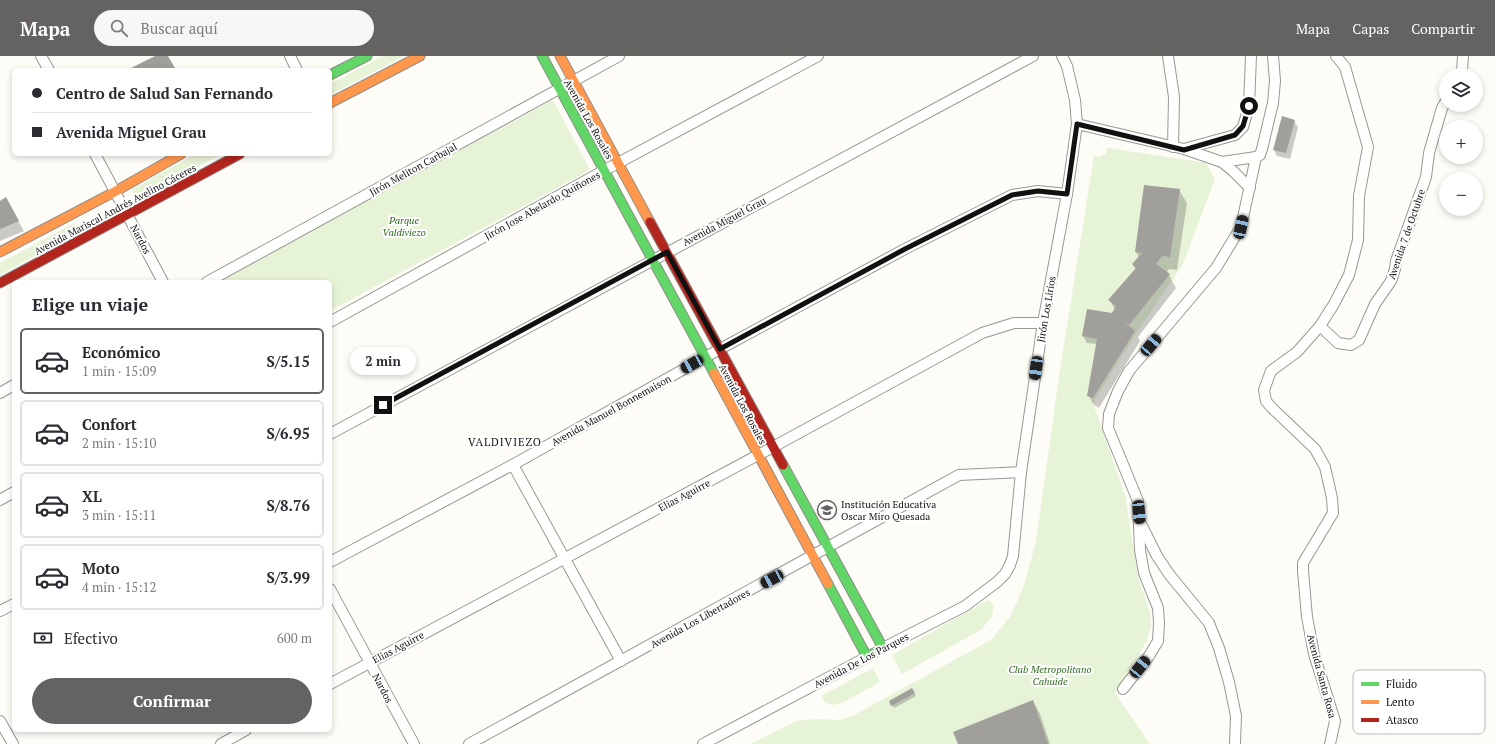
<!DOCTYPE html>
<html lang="es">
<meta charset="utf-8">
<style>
body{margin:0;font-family:"PT Serif",serif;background:#f7f7f7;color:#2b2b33;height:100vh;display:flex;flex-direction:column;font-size:15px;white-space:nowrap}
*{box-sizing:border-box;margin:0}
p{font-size:13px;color:#7c7c81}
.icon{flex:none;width:22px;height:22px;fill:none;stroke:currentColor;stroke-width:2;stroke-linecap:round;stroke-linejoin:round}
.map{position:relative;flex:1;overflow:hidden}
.details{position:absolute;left:12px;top:224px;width:320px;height:452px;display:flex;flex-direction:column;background:#fff;border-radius:6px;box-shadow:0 2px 6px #0003}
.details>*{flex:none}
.banner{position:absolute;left:12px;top:12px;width:320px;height:88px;border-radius:6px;box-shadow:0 2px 6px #0003;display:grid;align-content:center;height:88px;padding:0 20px;background:#fff}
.controls{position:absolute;left:1439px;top:12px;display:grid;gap:8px}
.controls a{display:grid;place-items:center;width:44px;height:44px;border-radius:50%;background:#fff;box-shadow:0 2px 6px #0003;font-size:20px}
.end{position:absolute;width:18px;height:18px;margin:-9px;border:5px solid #111;background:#fff;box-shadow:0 0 0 2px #fff}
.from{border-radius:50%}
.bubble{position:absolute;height:28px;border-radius:14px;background:#fff;box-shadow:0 2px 6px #0003;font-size:13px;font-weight:700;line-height:28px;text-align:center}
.car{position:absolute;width:12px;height:24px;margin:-12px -6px;border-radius:5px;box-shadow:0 0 3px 1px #0007;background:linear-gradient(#222 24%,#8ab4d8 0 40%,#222 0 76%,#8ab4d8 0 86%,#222 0)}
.banner b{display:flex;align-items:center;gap:14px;height:38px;font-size:15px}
.banner b+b{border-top:1px solid #e1e1e2}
.banner i{width:10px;height:10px;background:#2b2b33}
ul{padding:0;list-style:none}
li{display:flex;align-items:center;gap:12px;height:66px;margin:0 8px 6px;padding:0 12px;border:2px solid #e1e1e2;border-radius:6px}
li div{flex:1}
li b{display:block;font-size:15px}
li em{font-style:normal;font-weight:700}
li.active{border-color:#646362}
li>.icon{width:36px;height:36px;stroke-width:1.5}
h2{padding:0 20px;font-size:18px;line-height:48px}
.pay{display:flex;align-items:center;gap:10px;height:44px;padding:0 20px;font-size:15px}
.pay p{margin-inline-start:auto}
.action{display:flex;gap:8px;margin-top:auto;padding:8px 20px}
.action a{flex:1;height:46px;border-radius:24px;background:#646362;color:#fff;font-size:16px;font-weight:700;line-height:46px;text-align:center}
header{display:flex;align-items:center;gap:24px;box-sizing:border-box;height:56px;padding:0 20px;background:#646362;color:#fff}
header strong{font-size:19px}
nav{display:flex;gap:22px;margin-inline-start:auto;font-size:14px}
.search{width:280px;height:36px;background:#f7f7f7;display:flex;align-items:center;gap:10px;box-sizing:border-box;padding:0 14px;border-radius:22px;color:#7c7c81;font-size:15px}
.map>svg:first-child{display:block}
.green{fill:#e7f3d7}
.shadow{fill:#0003}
.building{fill:#a19f9c}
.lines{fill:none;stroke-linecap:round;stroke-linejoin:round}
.street-casing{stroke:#979795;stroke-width:12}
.fast-casing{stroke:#8e8d8b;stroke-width:11}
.slow-casing{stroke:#8e8d8b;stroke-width:11}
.jam-casing{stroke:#8e8d8b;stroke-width:11}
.street{stroke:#fffffe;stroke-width:10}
.fast{stroke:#63d668;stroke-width:9}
.slow{stroke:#ff974d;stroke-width:9}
.jam{stroke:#b3261e;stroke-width:9}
.route{stroke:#111;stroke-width:5}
.labels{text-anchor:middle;stroke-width:4;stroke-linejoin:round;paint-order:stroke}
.street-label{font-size:10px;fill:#111;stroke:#fff}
.park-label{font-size:10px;font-style:italic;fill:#2f6b1f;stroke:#fff}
.poi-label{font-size:10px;fill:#111;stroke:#fff;text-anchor:start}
.neighbourhood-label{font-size:11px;letter-spacing:1px;fill:#111;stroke:#fff}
.key{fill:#fff;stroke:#b8b8b8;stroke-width:1}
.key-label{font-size:11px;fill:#111}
</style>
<header>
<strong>Mapa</strong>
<div class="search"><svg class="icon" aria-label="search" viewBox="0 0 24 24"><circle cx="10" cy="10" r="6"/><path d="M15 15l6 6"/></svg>Buscar aquí</div>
<nav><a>Mapa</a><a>Capas</a><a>Compartir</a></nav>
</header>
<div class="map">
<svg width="1495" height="688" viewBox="0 0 1495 688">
<rect width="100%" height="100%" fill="#fdfcf7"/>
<g class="green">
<polygon points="383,0 404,0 330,39 330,28"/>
<polygon points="553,44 590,114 330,255 330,226 217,226"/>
<polygon points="1108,92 1206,107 1215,123 1183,208 1137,276 1093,347 1125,439 1138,520 1150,557 1151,570 1147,585 1115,637 1150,688 751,688 796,665 817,663 841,664 856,658 991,584 1010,561 1023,532 1036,486 1059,320 1094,100 1100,101 1106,97"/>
<polygon points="195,98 221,98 136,145 131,134"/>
<polygon points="74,167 79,175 0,219 0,207"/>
<polygon points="988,544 994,549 992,560 982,573 902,618 892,599"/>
<polygon points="873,612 880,626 844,646 833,649 825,646 821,640"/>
</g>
<g class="shadow">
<polygon points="1294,65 1298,71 1290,103 1277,100 1274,94"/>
<polygon points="1179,134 1187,147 1177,214 1169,213 1166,217 1169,219 1176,232 1138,281 1140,285 1099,352 1094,349 1088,339 1097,288 1087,287 1083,280 1114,258 1115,254 1110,244 1136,214 1133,209 1139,202 1136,196"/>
<polygon points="6,143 24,175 0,185 0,146"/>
<polygon points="912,634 916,640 894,652 890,645"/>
<polygon points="1033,645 1040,658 1050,688 959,688"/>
</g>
<g class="building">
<polygon points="155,0 168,0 176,14 127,14"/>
<polygon points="1282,60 1295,64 1286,97 1273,94"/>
<polygon points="1144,129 1180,133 1170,201 1162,200 1156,208 1170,218 1129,269 1121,263 1135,275 1093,342 1087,340 1097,283 1082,280 1087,253 1112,257 1116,250 1108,244 1136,212 1132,208 1142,197 1135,196"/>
<polygon points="6,141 19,165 0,173 0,145"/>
<polygon points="912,632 915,637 891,650 889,645"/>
<polygon points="1033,644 1048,688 958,688 953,676"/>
</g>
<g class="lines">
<g class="street-casing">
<g id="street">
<polyline points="41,0 49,14"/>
<polyline points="290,0 297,14"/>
<polyline points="1168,0 1174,41 1173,91"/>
<polyline points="1460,19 1462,15 1463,0"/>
<polyline points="1077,68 1184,93 1222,106 1256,101"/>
<polyline points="1184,93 1235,79 1243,71 1249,50 1251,0"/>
<polyline points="95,98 163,226"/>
<polyline points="1222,106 1233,115 1250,132"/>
<polyline points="207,226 619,0"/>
<polyline points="330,266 605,114 818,0"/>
<polyline points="1320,270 1338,287 1351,289 1359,284 1375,248 1391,225 1395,213 1396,205 1426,121 1429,97 1442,52 1446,45"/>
<polyline points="0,337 14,329"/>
<polyline points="330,378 1033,0"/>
<polyline points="513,409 621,605"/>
<polyline points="0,444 14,436"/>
<polyline points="1141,468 1157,500 1169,518 1209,567 1219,592 1229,626 1236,660 1235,688"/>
<polyline points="330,506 516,407 720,293 905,193 1012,139 1038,135 1067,138"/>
<polyline points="330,533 414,688"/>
<polyline points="0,555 14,548"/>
<polyline points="883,592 965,550 997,526 1005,518 1010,509 1013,500 1021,416 1043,267 1067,138 1077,68 1075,44 1067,10 1062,0"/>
<polyline points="330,628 773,391 982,277 1014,267 1043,267"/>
<polyline points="1123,633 1149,600 1158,585 1159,567 1158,552 1144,517 1140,494 1138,445 1108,372 1109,358 1118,335 1129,315 1216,212 1241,171 1256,101 1260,99 1262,93 1273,47 1275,25 1273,0"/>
<polyline points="0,665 13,688"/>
<polyline points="221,688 246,674"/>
<polyline points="469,688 959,419 1021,416"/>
<polyline points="703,688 867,601"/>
<polyline points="1330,688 1335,665 1314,598 1307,561 1303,515 1303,507 1333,457 1332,442 1325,411 1315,393 1271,351 1266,345 1264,334 1271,315 1297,296 1320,270 1334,248 1349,219 1358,184 1359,140 1368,91 1345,11 1336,0"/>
</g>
</g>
<g class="fast-casing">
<g id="fast">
<polyline points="542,0 714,317"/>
<polyline points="330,19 367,0"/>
<polyline points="783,409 883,592 867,601 828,528"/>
</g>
</g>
<g class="slow-casing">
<g id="slow">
<polyline points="560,0 650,166"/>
<polyline points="330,47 420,0"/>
<polyline points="0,196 116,135 181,98"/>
<polyline points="714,317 828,528"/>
</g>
</g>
<g class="jam-casing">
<g id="jam">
<polyline points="650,166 783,409"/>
<polyline points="0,227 240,98"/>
</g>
</g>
<use href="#street" class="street"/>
<use href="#fast" class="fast"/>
<use href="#slow" class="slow"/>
<use href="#jam" class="jam"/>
</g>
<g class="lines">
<polyline class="route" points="383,349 667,196 720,293 905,193 1012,139 1038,135 1067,138 1077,68 1184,94 1235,79 1243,70 1249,50"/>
</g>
<defs>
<g id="school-ring" transform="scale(1)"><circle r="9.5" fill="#fff" stroke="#646362" stroke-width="1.5"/><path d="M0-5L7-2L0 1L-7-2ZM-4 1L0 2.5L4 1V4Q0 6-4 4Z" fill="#646362"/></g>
</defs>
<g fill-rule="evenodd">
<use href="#school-ring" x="827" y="454"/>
</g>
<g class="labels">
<g class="street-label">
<text transform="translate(589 63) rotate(61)" y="4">Avenida Los Rosales</text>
<text transform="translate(413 113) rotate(-29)" y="4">Jirón Meliton Carbajal</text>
<text transform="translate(542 149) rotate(-29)" y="4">Jirón Jose Abelardo Quiñones</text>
<text transform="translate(115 153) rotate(-28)" y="4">Avenida Mariscal Andrés Avelino Cáceres</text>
<text transform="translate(724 165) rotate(-28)" y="4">Avenida Miguel Grau</text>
<text transform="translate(1406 178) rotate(-71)" y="4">Avenida 7 de Octubre</text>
<text transform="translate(141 183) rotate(62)" y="4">Nardos</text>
<text transform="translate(1046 253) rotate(-80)" y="4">Jirón Los Lirios</text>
<text transform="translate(743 348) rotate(62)" y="4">Avenida Los Rosales</text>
<text transform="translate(611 354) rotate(-29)" y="4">Avenida Manuel Bonnemaison</text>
<text transform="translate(684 439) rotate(-28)" y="4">Elias Aguirre</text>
<text transform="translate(700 562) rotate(-29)" y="4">Avenida Los Libertadores</text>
<text transform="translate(398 591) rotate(-28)" y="4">Elias Aguirre</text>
<text transform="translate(861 604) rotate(-28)" y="4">Avenida De Los Parques</text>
<text transform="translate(1322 620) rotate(75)" y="4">Avenida Santa Rosa</text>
<text transform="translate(383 632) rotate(62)" y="4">Nardos</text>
</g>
<g class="park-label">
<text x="404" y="168">Parque<tspan x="404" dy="12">Valdiviezo</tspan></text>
<text x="1050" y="617">Club Metropolitano<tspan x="1050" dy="12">Cahuide</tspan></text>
</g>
<g class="poi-label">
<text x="841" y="452">Institución Educativa<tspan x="841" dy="12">Oscar Miro Quesada</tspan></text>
</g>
<g class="neighbourhood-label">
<text x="505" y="390">VALDIVIEZO</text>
</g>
</g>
<rect x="1353" y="614" width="132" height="64" rx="6" class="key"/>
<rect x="1361" y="626" width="18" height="4" fill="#63d668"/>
<rect x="1361" y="644" width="18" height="4" fill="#ff974d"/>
<rect x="1361" y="662" width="18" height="4" fill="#b3261e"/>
<g class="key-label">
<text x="1386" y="632">Fluido</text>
<text x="1386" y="650">Lento</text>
<text x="1386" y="668">Atasco</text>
</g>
</svg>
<div class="controls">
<a><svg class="icon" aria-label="layers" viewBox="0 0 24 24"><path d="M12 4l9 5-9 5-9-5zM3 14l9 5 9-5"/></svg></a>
<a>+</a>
<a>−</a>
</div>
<i class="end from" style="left:1249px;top:50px"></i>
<i class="end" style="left:383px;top:349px"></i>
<div class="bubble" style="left:350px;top:291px;width:66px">2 min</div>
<i class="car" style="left:1241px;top:171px;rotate:12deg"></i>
<i class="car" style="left:1151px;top:289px;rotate:40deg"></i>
<i class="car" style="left:692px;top:308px;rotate:241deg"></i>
<i class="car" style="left:1036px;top:312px;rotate:188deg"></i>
<i class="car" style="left:1139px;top:456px;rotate:175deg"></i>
<i class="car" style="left:772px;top:523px;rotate:242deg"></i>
<i class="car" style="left:1140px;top:611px;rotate:39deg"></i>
<div class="banner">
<b><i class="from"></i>Centro de Salud San Fernando</b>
<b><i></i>Avenida Miguel Grau</b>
</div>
<section class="details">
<h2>Elige un viaje</h2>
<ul>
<li class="active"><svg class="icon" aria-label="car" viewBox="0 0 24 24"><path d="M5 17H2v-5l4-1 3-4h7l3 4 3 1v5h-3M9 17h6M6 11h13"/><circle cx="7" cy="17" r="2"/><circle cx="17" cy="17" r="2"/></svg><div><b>Económico</b><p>1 min · 15:09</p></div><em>S/5.15</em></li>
<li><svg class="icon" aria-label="car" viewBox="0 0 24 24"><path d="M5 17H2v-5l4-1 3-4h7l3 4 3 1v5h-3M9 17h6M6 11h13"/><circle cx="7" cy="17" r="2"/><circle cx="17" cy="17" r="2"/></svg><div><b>Confort</b><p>2 min · 15:10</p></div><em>S/6.95</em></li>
<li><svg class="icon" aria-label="car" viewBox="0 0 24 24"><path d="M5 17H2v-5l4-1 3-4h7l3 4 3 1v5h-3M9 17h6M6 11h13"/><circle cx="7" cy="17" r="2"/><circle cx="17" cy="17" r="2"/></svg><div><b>XL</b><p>3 min · 15:11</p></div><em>S/8.76</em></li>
<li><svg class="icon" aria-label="car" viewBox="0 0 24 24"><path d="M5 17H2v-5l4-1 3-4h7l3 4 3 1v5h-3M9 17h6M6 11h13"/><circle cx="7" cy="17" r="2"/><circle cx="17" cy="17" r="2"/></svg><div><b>Moto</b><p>4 min · 15:12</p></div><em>S/3.99</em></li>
</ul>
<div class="pay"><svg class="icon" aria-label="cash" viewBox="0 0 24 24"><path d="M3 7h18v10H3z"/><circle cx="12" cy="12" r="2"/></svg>Efectivo<p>600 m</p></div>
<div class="action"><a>Confirmar</a></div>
</section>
</div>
